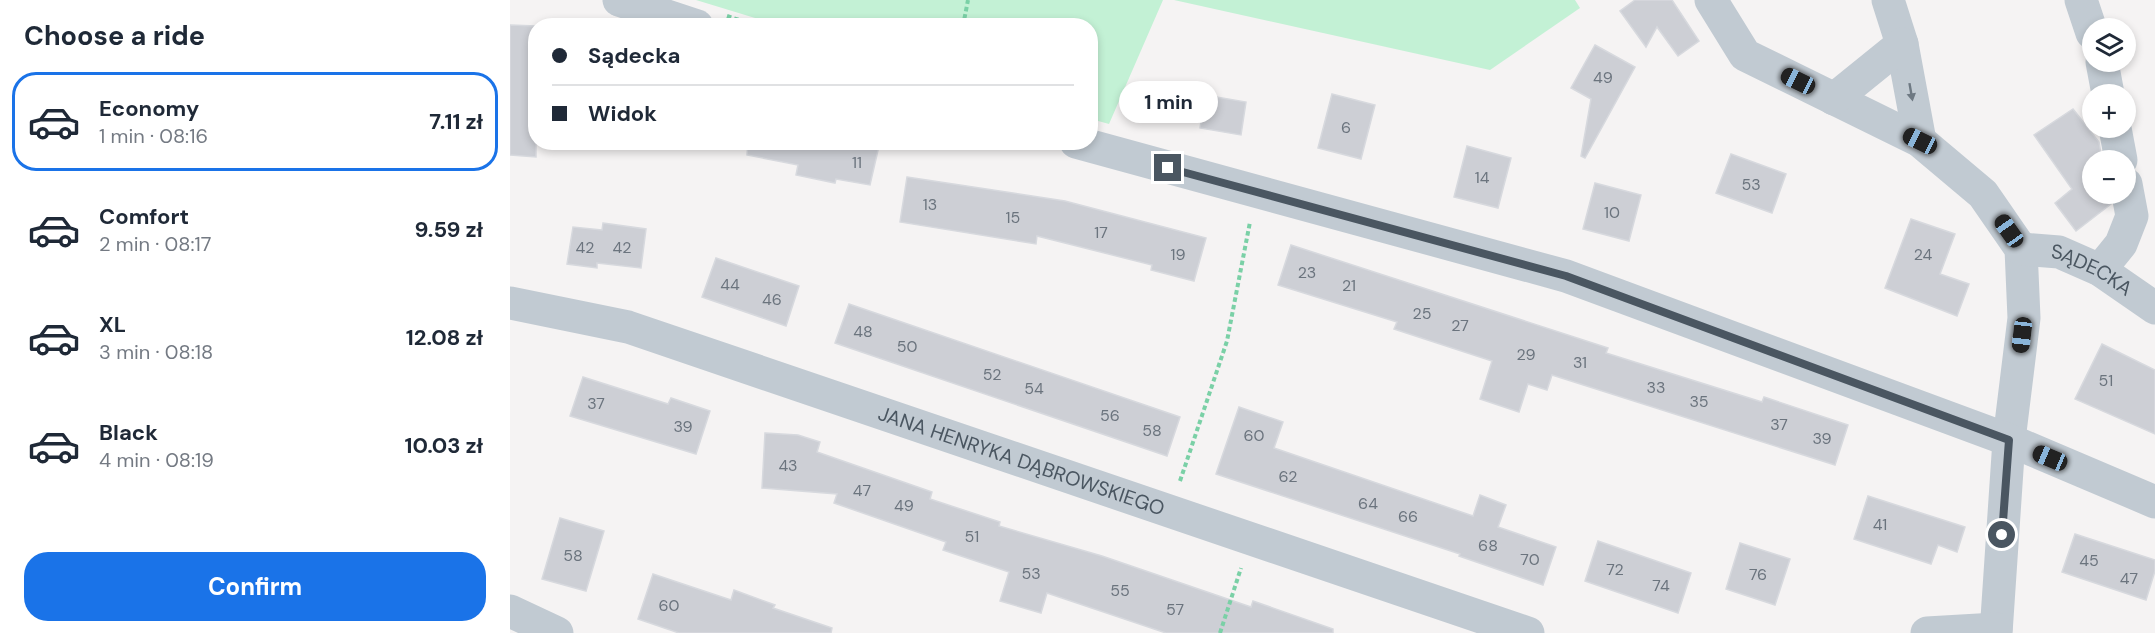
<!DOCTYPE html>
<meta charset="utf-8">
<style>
body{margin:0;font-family:"DM Sans",sans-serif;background:#f2f2f3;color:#1f2937;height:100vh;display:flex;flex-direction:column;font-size:22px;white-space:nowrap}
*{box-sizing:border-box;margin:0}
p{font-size:20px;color:#747a83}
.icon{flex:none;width:33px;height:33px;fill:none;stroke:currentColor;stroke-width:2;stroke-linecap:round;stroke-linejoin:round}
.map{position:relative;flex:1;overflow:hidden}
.side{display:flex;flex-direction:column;background:#fff;width:510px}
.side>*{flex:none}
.guide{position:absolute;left:18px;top:18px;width:570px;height:132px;border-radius:24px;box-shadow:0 3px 9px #0003;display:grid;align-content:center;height:132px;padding:0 24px;background:#fff}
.buttons{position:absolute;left:1572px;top:18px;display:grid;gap:12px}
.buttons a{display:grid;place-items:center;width:54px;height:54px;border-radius:50%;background:#fff;box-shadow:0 3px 9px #0003;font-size:30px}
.end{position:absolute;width:27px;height:27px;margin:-14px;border:8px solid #4a5661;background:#fff;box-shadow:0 0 0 3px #fff}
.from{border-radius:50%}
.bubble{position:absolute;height:42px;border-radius:21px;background:#fff;box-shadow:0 3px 9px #0003;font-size:20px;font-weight:700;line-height:42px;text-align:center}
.car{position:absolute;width:18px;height:36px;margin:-18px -9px;border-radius:8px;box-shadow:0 0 4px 2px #0007;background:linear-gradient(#222 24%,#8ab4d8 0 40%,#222 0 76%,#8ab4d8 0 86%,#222 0)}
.guide b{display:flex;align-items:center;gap:21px;height:57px;font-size:22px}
.guide b+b{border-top:2px solid #e0e1e3}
.guide i{width:15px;height:15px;background:#1f2937}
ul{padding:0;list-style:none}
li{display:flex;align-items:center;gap:18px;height:99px;margin:0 12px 9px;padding:0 12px;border:3px solid transparent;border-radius:24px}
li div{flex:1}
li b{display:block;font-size:22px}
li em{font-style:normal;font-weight:700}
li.current{border-color:#1a73e8}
li>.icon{width:54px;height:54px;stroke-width:1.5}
h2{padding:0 24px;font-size:27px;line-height:72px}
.cta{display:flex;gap:12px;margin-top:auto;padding:12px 24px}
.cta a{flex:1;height:69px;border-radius:24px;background:#1a73e8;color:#fff;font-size:24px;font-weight:700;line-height:69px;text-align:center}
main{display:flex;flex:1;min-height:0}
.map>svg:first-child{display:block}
.green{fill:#c3f1d5}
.building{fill:#cdcfd5;stroke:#d7d9de;stroke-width:1.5}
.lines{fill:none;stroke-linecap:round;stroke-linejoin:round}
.path{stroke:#7ad0a6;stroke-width:4;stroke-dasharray:4.5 3;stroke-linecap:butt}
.minor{stroke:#c1cad2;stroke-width:33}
.oneway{fill:#6e7983}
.route{stroke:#4a5661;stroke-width:8}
.labels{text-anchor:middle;stroke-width:5;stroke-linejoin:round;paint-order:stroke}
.number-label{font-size:16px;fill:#6b747e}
.street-label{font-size:20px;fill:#4a5661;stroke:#fff}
</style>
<main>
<section class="side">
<h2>Choose a ride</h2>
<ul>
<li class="current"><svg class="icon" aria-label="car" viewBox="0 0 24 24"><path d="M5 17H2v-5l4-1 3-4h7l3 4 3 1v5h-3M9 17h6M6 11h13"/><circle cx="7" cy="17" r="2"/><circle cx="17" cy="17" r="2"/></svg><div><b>Economy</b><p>1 min · 08:16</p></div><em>7.11 zł</em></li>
<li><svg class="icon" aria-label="car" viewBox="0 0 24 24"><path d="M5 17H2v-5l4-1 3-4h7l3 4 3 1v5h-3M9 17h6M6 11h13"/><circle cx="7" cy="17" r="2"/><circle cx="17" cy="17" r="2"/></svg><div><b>Comfort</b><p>2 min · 08:17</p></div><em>9.59 zł</em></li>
<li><svg class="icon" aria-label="car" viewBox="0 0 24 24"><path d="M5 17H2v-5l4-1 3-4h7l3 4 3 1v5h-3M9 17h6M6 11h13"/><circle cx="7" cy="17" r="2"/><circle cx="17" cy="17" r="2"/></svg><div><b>XL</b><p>3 min · 08:18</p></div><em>12.08 zł</em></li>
<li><svg class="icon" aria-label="car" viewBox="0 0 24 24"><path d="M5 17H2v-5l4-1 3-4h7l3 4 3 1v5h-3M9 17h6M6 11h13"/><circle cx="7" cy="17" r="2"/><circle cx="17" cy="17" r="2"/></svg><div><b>Black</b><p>4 min · 08:19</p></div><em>10.03 zł</em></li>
</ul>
<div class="cta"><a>Confirm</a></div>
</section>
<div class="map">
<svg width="1645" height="633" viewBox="0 0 1645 633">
<rect width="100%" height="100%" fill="#f5f3f3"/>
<g class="green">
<polygon points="186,0 653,0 599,124 581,119 580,26 268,25"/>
<polygon points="664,0 1065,0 1070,8 980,70"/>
</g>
<g class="building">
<polygon points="1125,0 1162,0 1189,41 1168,56 1147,27 1136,47 1110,11"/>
<polygon points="0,25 26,26 26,157 0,155"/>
<polygon points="1085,45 1125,67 1075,158 1071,156 1081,99 1061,88"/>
<polygon points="822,94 865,105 851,159 808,148"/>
<polygon points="695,95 736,102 731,135 690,128"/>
<polygon points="1563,109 1589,142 1592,160 1582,160 1582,194 1599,194 1601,204 1566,231 1545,203 1562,189 1524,135"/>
<polygon points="238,142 350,142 369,146 360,185 326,179 325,183 286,175 288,165 237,155"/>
<polygon points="957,146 1001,158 988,208 944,197"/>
<polygon points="1221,154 1276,174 1262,213 1206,193"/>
<polygon points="397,177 555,201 696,238 684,281 641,270 642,265 527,236 526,244 390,222"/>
<polygon points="1085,183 1131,195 1119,241 1073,229"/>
<polygon points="1401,219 1445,234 1430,274 1459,284 1447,316 1375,288"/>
<polygon points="93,223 136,229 131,268 87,263 87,268 57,264 63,227 92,230"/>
<polygon points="781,245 1098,348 1096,353 1252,402 1254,397 1338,425 1325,465 1042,375 1037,390 1018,384 1009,412 970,399 982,361 884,329 887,322 768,285"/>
<polygon points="206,258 289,286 276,326 192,297"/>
<polygon points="339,304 670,417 657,456 325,343"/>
<polygon points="1592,344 1645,370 1645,434 1565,399"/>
<polygon points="73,377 158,404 161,398 200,411 186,454 60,416"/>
<polygon points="729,407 773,422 764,448 963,516 970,495 996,505 988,527 1046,547 1033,585 949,556 950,554 706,474"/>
<polygon points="255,433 288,435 310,442 307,452 422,492 420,499 490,522 489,526 592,556 741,607 743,601 823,629 823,633 656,633 537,593 531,613 490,601 499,572 433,550 436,542 324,503 327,494 252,488"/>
<polygon points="1358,496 1455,527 1447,552 1428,545 1421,564 1344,539"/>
<polygon points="50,518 94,531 76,591 32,579"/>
<polygon points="1565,534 1645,560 1645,571 1636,600 1552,572"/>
<polygon points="1088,541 1181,573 1168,613 1075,581"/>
<polygon points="1230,543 1280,559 1265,605 1216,589"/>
<polygon points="143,574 221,600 224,590 265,605 263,608 322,628 321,633 169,633 128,619"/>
</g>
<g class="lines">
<g class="path">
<polyline points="217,16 248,26"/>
<polyline points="453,26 458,0"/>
<polyline points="670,481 717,341 740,222"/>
<polyline points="710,633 731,568"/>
</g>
<g class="minor">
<polyline points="109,0 187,26"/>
<polyline points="1201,0 1235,55 1410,141 1473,194 1511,249 1514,318 1499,440 1486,633"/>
<polyline points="1378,0 1392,44 1410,141"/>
<polyline points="1571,0 1582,33"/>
<polyline points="1592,62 1598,94"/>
<polyline points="1324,99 1392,44"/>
<polyline points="1605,128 1611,160"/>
<polyline points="566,142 1056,276 1499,440 1645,502"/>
<path id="s1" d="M 1511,249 L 1549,252 L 1590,270 L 1645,308"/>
<polyline points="1590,270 1611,244 1622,216 1616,184"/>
<path id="s2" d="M 0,303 L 118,327 L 1018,633"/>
<polyline points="0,611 47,633"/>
<polyline points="1417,633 1486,629"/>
</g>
</g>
<defs><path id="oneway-solid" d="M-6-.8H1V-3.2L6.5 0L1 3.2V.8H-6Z" transform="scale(1.5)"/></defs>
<use class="oneway" href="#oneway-solid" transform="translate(1401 92) rotate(80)"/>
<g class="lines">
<polyline class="route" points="658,168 1056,276 1499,440 1492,535"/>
</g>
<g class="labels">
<g class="number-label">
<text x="1093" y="83">49</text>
<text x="836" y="133">6</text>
<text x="347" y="168">11</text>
<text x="972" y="183">14</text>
<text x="1241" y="190">53</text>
<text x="420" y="210">13</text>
<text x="1102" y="218">10</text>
<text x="503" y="223">15</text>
<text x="591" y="238">17</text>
<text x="75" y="253">42</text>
<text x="112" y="253">42</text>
<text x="668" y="260">19</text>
<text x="1413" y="260">24</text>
<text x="797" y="278">23</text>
<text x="220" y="290">44</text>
<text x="839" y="291">21</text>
<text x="262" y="305">46</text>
<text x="912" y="319">25</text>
<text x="950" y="331">27</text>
<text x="353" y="337">48</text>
<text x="397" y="352">50</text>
<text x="1016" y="360">29</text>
<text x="1070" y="368">31</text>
<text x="482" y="380">52</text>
<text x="1596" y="386">51</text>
<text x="1146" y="393">33</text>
<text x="524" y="394">54</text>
<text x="1189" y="407">35</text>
<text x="86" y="409">37</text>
<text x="600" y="421">56</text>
<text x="1269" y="430">37</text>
<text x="173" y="432">39</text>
<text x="642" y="436">58</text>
<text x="744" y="441">60</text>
<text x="1312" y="444">39</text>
<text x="278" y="471">43</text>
<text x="778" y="482">62</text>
<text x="352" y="496">47</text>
<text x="858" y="509">64</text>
<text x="394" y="511">49</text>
<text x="898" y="522">66</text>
<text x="1370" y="530">41</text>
<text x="462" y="542">51</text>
<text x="978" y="551">68</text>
<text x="63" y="561">58</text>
<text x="1020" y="565">70</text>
<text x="1579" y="566">45</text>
<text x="1105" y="575">72</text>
<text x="521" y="579">53</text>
<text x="1248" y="580">76</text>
<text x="1619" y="584">47</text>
<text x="1151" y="591">74</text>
<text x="610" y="596">55</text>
<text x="159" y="611">60</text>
<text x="665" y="615">57</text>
</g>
<g class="street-label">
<text dy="7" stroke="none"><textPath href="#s1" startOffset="75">SĄDECKA</textPath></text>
<text dy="7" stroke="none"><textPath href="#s2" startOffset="536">JANA HENRYKA DĄBROWSKIEGO</textPath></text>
</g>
</g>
</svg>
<div class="buttons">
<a><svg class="icon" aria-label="layers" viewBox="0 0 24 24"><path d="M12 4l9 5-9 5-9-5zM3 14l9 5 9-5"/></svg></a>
<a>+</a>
<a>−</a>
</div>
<i class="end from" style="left:1492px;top:535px"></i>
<i class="end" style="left:658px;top:168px"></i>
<div class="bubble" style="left:609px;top:81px;width:99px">1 min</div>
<i class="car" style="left:1288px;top:81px;rotate:296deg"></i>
<i class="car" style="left:1410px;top:141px;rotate:296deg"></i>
<i class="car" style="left:1499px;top:231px;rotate:325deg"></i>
<i class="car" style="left:1512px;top:335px;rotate:187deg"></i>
<i class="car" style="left:1540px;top:458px;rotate:293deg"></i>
<div class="guide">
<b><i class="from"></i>Sądecka</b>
<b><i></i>Widok</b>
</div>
</div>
</main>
